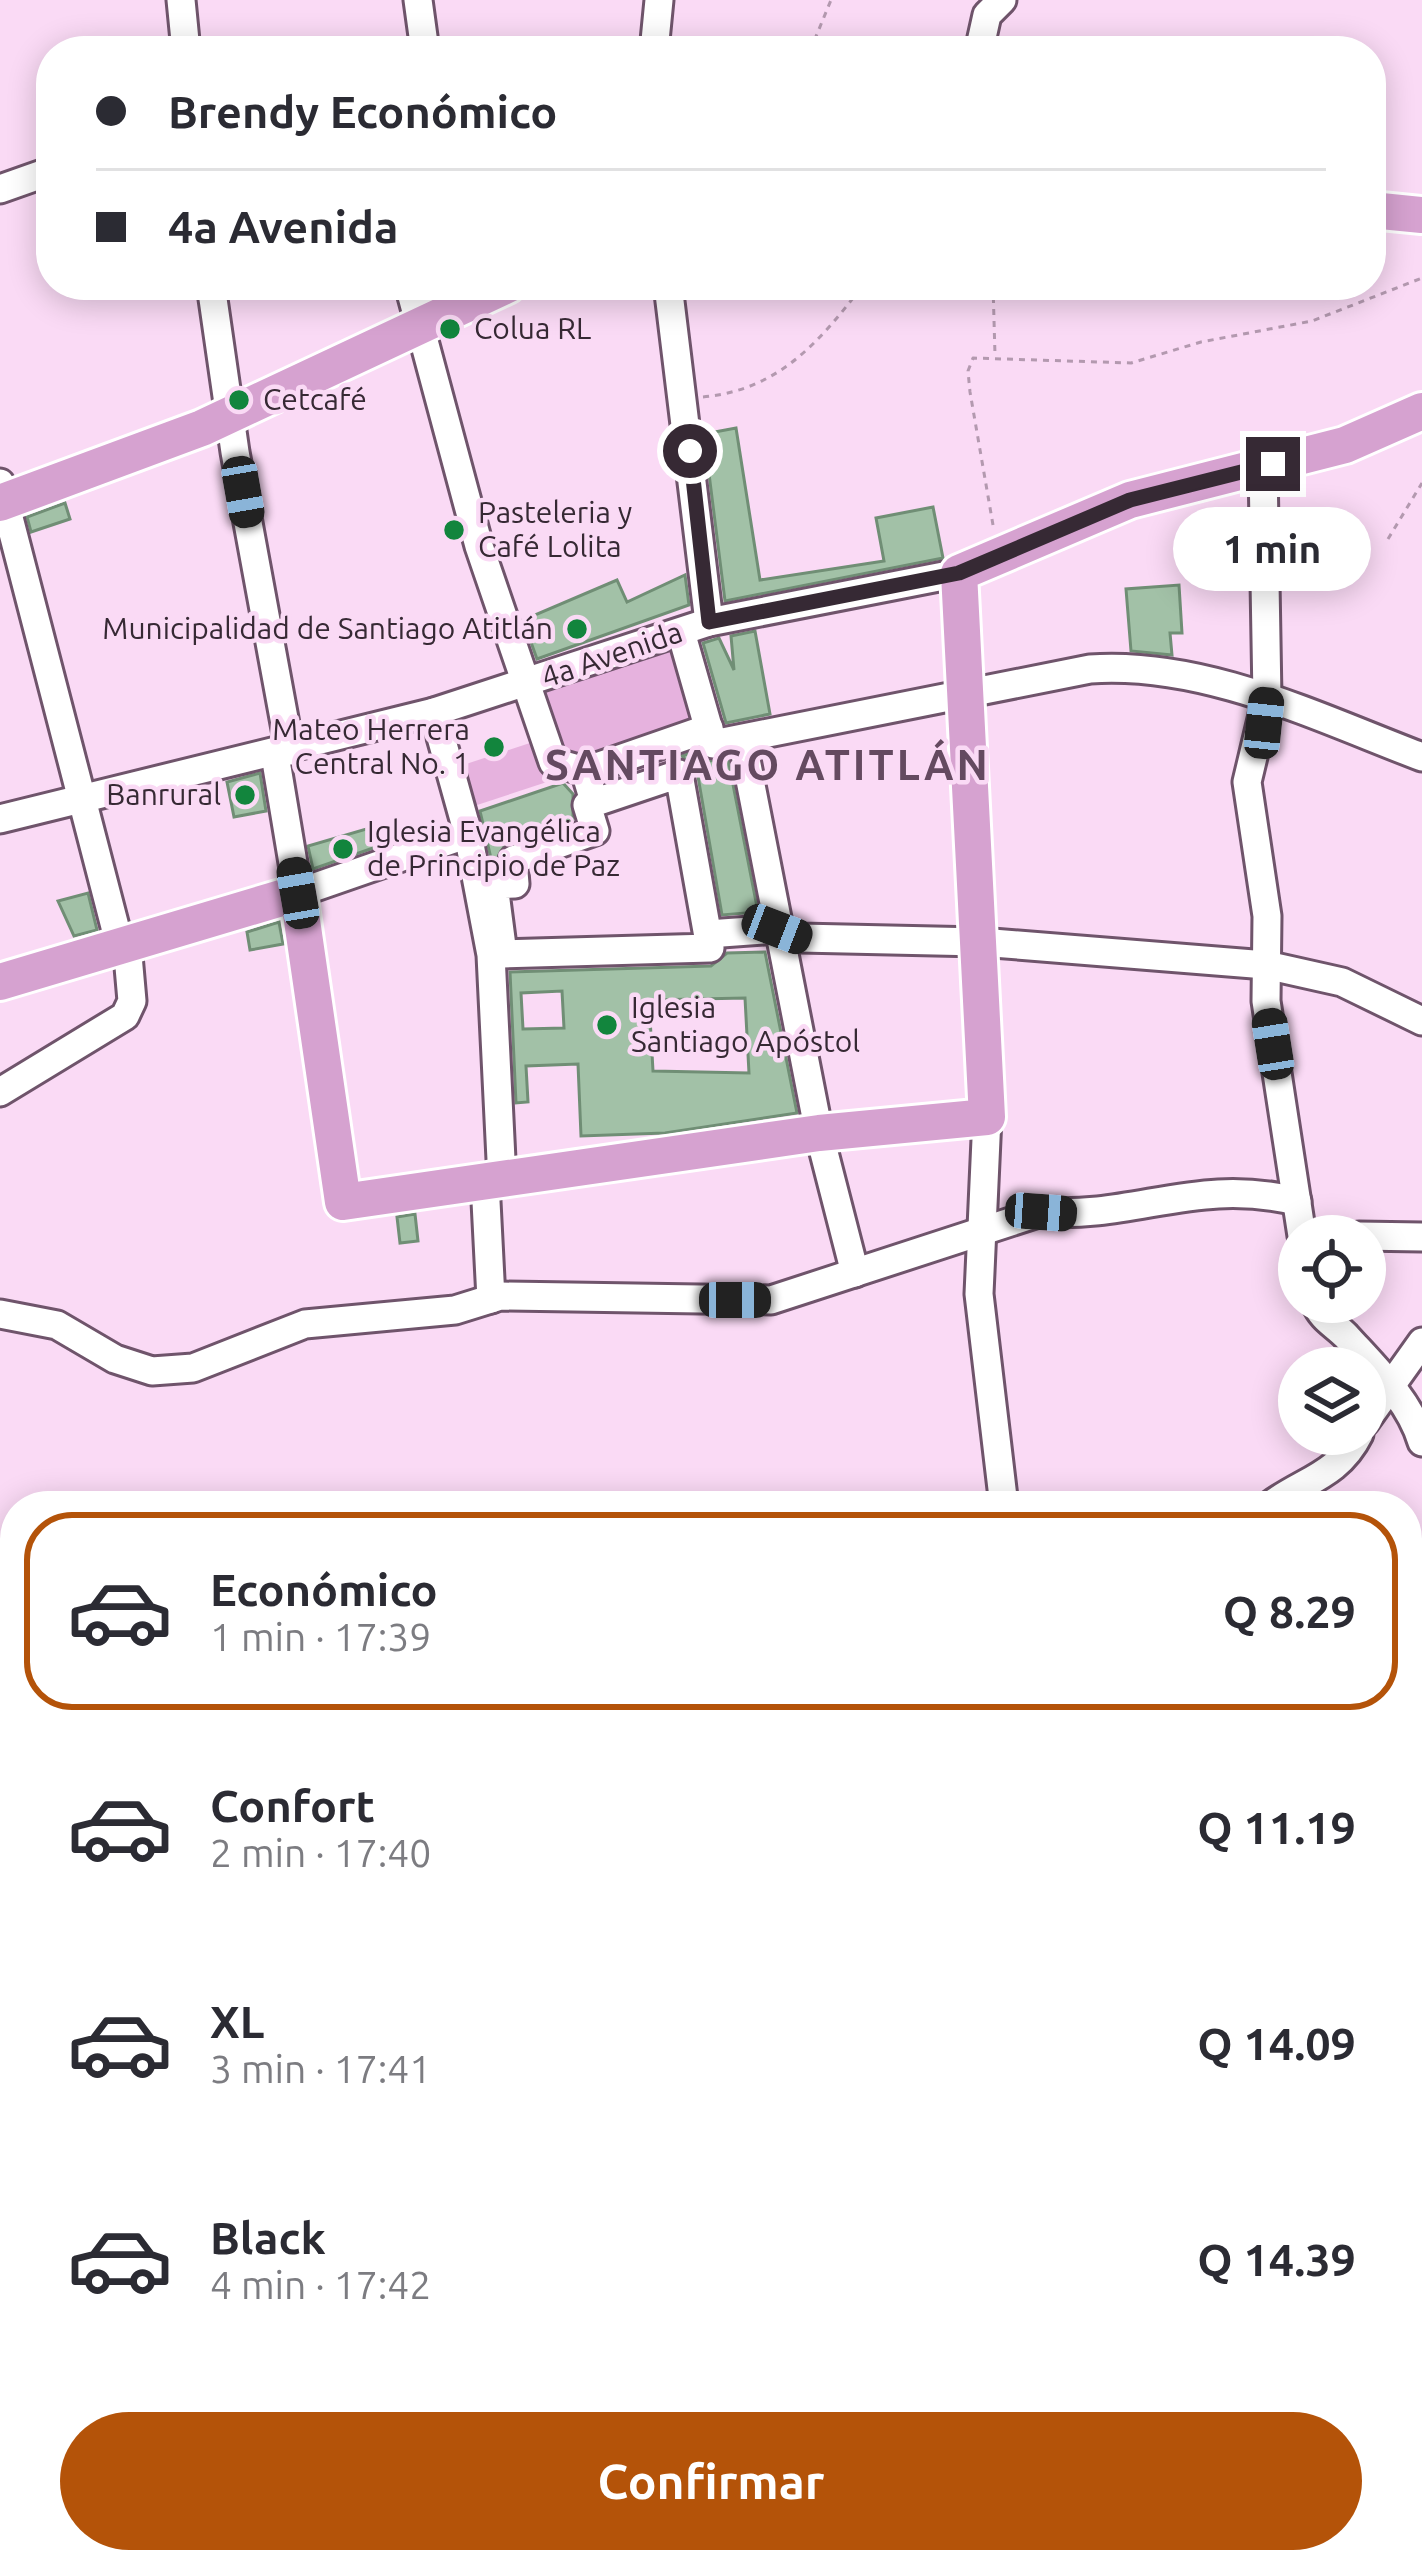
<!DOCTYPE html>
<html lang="es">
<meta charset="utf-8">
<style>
body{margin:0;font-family:Ubuntu,sans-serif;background:#f7f7f7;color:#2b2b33;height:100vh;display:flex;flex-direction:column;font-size:45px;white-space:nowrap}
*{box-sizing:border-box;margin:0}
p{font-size:39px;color:#7c7c81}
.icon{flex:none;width:66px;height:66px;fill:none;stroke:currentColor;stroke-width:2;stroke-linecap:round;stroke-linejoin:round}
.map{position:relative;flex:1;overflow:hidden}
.details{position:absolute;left:0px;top:1491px;width:1422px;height:1083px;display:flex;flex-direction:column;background:#fff;border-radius:48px 48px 0 0;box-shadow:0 6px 30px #0003}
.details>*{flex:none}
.top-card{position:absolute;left:36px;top:36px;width:1350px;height:264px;border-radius:48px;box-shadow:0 6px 30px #0003;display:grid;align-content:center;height:264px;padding:0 60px;background:#fff}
.tools{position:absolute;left:1278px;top:1215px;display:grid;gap:24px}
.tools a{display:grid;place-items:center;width:108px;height:108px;border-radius:50%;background:#fff;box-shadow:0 6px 30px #0003;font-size:60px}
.end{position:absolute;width:54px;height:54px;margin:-27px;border:15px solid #362934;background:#fff;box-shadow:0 0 0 6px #fff}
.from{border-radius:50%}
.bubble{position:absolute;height:84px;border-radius:42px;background:#fff;box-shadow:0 6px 30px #0003;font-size:39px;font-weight:600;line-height:84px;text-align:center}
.car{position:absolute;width:36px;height:72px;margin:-36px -18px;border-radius:15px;box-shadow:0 0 9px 3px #0007;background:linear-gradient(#222 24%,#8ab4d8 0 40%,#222 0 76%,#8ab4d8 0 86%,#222 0)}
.top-card b{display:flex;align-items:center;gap:42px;height:114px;font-size:45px}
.top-card b+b{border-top:3px solid #e1e1e2}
.top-card i{width:30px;height:30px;background:#2b2b33}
ul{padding:21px 0 0;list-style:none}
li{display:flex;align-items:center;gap:36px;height:198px;margin:0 24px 18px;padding:0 36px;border:6px solid transparent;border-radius:48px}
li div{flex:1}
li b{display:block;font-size:45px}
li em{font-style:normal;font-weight:600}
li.active{border-color:#b45309}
li>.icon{width:108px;height:108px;stroke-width:1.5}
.cta{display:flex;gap:24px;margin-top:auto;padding:24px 60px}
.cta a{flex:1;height:138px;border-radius:72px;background:#b45309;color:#fff;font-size:48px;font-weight:600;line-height:138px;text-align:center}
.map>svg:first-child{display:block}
.green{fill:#e6b2de}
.building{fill:#a2c1a7;stroke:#708e75;stroke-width:3;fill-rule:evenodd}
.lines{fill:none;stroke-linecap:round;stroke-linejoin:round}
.minor-casing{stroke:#6f546b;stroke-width:33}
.major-casing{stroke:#fff;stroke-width:42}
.path{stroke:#b399af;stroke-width:3;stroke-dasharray:6 6;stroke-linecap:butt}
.minor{stroke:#fff;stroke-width:27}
.major{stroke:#d6a2d0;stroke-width:36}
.route{stroke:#362934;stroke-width:15}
.poi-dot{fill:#12853d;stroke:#fadaf5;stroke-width:4.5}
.labels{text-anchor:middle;stroke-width:9;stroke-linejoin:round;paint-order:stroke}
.poi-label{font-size:30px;fill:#362934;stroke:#fadaf5;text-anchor:start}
.street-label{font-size:30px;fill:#362934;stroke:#fadaf5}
.district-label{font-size:42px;font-weight:bold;letter-spacing:3px;fill:#644a60;stroke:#fadaf5}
</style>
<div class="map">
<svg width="1422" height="2573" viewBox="0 0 1422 2573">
<rect width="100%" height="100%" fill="#fadaf5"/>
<g class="green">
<polygon points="673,648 696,719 576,764 559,755 537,693"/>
<polygon points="539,740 553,780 471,807 457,767"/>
</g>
<g class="building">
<polygon points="736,428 760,580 884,561 876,518 933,507 943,558 725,601 704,434"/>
<polygon points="65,503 70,519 31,532 27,517"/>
<polygon points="685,575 689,605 537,659 523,620 617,580 627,602"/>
<polygon points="1179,585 1182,633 1170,633 1172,655 1131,651 1126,589"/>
<polygon points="755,631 770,714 726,723 703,643 719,638 734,670 731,636"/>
<polygon points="697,751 709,761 728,759 758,912 722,915 697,771 682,756"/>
<polygon points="260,773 266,811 234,817 227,782"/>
<polygon points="563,783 573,794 573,820 506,843 493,867 480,811"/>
<polygon points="373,827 379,846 313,869 308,846"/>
<polygon points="88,893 97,930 74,936 58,901"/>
<polygon points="279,922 283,944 250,950 247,932"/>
<path d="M 765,952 L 797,1113 L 665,1133 L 581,1136 L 578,1064 L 526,1066 L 528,1102 L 516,1103 L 510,972 L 711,966 L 727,953 ZM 562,991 L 564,1028 L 523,1029 L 521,993 ZM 745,998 L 749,1073 L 653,1071 L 649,1000 Z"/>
<polygon points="415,1214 418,1241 400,1243 397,1217"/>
</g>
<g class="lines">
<g class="minor-casing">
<g id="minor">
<polyline points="181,0 186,51"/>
<polyline points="418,0 425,51"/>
<polyline points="654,51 659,0"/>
<polyline points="979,51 987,15 1002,0"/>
<polyline points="0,189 51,171"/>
<polyline points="211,285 235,452 290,751"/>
<polyline points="409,285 479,546 553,762 585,771 594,801"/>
<polyline points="668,285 709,622"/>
<polyline points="1263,466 1267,698 1247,782 1267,916 1266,1001 1302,1236"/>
<polyline points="0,483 120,946"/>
<path d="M 681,632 L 713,744 L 1090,669 C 1204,661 1317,717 1422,757"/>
<polyline points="434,712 468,834 491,955 502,1180"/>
<polyline points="742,739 819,1133 855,1273"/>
<polyline points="275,755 298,893 468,834"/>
<polyline points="585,771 709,728"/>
<polygon points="679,774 710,948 503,954 494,885 515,884 513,860 595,831 587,805"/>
<polyline points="0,819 434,712 709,622 959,573"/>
<polyline points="708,934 777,929 800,938 980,942 1266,965 1342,982 1422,1021"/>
<polyline points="0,1092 125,1016 132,1001 127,944"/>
<polyline points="987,1117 979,1294 1004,1506"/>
<polyline points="485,1182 491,1299"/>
<polyline points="1359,1236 1422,1237"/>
<path d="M 1315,1302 C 1323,1320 1333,1323 1346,1336 C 1375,1368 1410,1401 1422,1442"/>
<path d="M 0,1314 L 57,1325 L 115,1359 L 152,1371 L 193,1368 L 305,1324 L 455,1310 L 500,1296 L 771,1300 L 1041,1212 C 1136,1219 1195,1177 1297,1201"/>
<polyline points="1365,1422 1422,1342"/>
<path d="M 1269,1506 C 1304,1480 1338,1476 1359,1434"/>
<polyline points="0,1613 15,1620"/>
<polyline points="1407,1978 1422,1979"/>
</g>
</g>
<g class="major-casing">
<g id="major">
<polyline points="1371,210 1422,215"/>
<polyline points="0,503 202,428 507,285"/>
<polyline points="0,982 298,893 343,1202 819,1133 987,1117 959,573 1130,500 1345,445 1422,411"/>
</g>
</g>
<g class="path">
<polyline points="810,51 831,0"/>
<polyline points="993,285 995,355"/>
<path d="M 703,397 C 778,390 819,343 863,285"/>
<polyline points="993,525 970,392 968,371 973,358 1131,363 1201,342 1312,321 1422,278"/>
<polyline points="1388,539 1422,483"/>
</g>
<use href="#minor" class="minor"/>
<use href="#major" class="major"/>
</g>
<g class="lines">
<polyline class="route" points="690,451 709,622 959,573 1130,500 1273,464"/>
</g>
<g class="poi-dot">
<circle cx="450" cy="329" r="12"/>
<circle cx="239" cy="400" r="12"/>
<circle cx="454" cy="530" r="12"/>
<circle cx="577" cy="629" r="12"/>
<circle cx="494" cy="747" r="12"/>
<circle cx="245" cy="795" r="12"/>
<circle cx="343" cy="849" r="12"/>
<circle cx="607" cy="1025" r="12"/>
</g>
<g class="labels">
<g class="poi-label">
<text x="474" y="339">Colua RL</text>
<text x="263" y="410">Cetcafé</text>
<text x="478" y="523">Pasteleria y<tspan x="478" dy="34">Café Lolita</tspan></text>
<text x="553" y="639" text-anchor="end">Municipalidad de Santiago Atitlán</text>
<text x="470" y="740" text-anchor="end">Mateo Herrera<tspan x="470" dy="34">Central No. 1</tspan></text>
<text x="221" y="805" text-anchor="end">Banrural</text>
<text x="367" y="842">Iglesia Evangélica<tspan x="367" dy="34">de Principio de Paz</tspan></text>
<text x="631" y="1018">Iglesia<tspan x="631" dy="34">Santiago Apóstol</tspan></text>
</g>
<g class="street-label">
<text transform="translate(612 655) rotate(-19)" y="10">4a Avenida</text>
</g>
<g class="district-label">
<text x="768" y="780">SANTIAGO ATITLÁN</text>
</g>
</g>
</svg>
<div class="tools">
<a><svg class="icon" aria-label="locate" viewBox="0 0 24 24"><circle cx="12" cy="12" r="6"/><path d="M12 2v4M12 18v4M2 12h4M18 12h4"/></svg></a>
<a><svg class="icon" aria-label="layers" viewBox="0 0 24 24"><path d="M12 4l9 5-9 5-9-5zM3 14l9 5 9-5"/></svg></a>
</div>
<i class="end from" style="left:690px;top:451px"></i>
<i class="end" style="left:1273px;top:464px"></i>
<div class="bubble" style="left:1173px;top:507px;width:198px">1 min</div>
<i class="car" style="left:243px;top:492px;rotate:170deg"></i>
<i class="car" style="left:1264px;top:723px;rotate:6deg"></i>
<i class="car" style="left:298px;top:893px;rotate:350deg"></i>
<i class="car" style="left:777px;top:929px;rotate:111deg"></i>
<i class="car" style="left:1273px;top:1044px;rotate:351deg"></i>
<i class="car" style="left:1041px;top:1212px;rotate:94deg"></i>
<i class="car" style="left:735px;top:1300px;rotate:90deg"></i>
<div class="top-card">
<b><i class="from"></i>Brendy Económico</b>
<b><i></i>4a Avenida</b>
</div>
<section class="details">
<ul>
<li class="active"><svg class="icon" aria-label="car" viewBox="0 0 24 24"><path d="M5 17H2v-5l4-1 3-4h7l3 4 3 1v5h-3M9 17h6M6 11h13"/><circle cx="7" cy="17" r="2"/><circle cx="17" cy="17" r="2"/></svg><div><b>Económico</b><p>1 min · 17:39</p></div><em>Q 8.29</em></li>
<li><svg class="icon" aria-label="car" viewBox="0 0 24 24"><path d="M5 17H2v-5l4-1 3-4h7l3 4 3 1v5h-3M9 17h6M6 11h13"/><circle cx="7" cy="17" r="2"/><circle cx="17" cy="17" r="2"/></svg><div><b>Confort</b><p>2 min · 17:40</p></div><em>Q 11.19</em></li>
<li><svg class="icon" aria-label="car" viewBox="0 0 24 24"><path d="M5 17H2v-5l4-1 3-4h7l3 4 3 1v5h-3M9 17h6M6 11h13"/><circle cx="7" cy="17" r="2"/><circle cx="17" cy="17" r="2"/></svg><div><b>XL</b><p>3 min · 17:41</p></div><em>Q 14.09</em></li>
<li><svg class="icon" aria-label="car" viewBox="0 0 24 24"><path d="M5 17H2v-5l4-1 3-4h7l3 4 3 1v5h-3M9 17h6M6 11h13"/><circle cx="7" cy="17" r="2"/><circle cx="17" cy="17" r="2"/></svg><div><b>Black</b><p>4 min · 17:42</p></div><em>Q 14.39</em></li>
</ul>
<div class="cta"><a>Confirmar</a></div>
</section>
</div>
